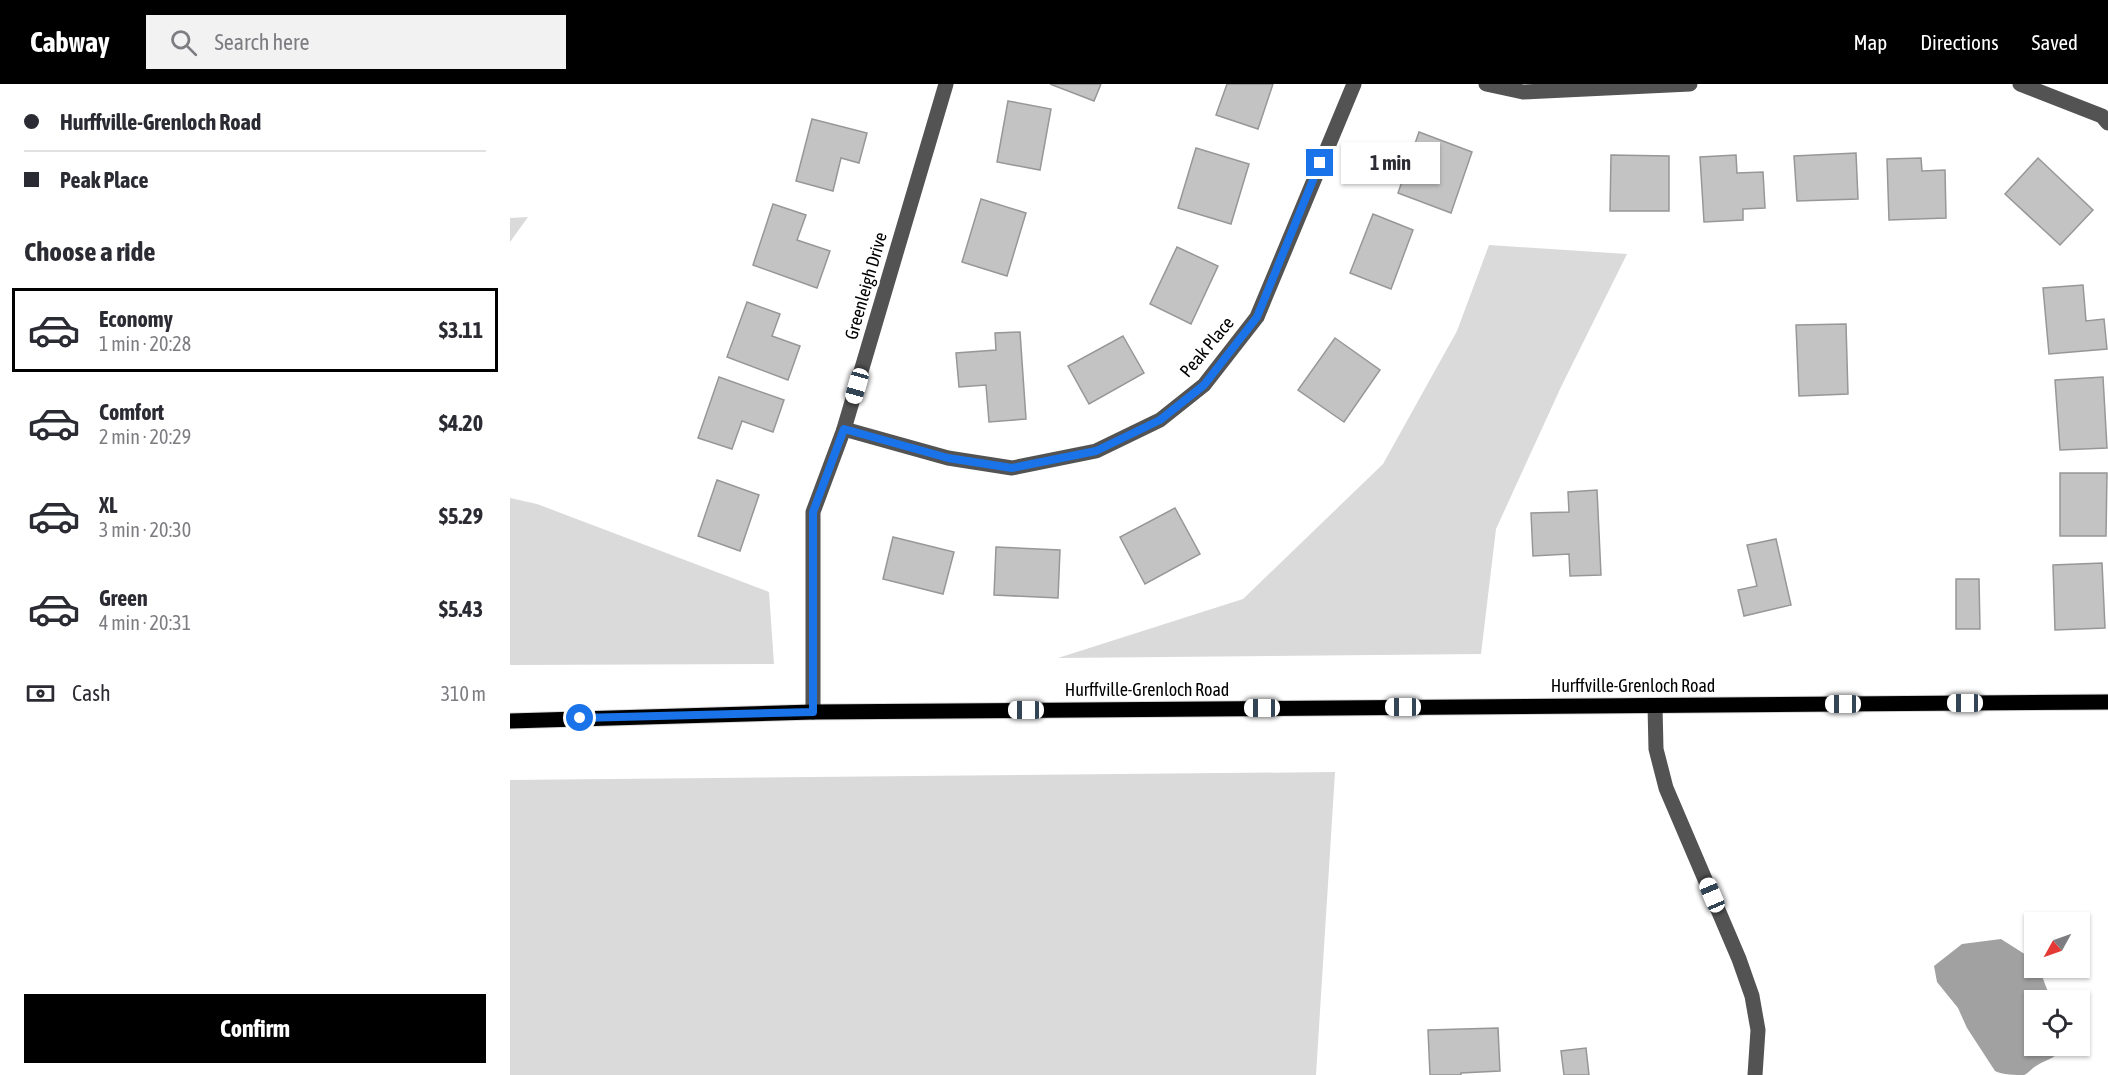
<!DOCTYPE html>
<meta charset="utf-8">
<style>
body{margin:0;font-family:"Asap Condensed",sans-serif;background:#f2f2f3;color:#2b2b33;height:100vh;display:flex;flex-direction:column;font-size:22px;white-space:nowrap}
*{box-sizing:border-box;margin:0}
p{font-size:20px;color:#7c7c81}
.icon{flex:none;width:33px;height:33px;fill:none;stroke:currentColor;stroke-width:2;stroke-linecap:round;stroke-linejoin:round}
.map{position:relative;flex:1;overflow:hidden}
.sheet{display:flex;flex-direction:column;background:#fff;width:510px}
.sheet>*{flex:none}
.top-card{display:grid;align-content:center;height:132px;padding:0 24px;background:#fff}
.needle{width:39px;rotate:230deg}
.tools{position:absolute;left:1514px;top:828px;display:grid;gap:12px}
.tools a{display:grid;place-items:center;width:66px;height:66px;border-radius:0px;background:#fff;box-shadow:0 2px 4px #0004;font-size:30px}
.end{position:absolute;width:27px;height:27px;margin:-14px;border:8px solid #1a73e8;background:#fff;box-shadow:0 0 0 3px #fff}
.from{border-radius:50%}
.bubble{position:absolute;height:42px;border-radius:0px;background:#fff;box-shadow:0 2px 4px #0004;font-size:20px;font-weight:700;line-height:42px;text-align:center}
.car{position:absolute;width:18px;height:36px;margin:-18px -9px;border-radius:8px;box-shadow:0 0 4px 2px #0007;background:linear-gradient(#fff 24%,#345 0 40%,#fff 0 76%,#345 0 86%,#fff 0)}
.top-card b{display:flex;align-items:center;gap:21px;height:57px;font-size:22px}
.top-card b+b{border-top:2px solid #e1e1e2}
.top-card i{width:15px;height:15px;background:#2b2b33}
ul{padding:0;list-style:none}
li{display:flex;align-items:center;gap:18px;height:84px;margin:0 12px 9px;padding:0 12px;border:3px solid transparent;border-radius:0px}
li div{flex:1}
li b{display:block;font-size:22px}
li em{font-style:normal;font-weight:700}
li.active{border-color:#000}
li>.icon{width:54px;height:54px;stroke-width:1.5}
h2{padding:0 24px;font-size:27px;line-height:72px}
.pay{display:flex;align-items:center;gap:15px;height:66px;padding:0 24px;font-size:22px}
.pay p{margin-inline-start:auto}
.cta{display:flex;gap:12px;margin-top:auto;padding:12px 24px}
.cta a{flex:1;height:69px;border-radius:0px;background:#000;color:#fff;font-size:24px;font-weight:700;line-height:69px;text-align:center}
header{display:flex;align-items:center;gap:36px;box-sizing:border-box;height:84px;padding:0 30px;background:#000;color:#fff}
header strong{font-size:28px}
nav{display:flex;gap:33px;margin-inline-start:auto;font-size:21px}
.search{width:420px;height:54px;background:#f2f2f3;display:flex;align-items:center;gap:15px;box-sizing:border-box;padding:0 21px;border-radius:0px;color:#7c7c81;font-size:22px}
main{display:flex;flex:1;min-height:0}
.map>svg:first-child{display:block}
.green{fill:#dadada}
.water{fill:#a1a1a1}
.building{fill:#c3c3c3;stroke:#979797;stroke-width:1.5}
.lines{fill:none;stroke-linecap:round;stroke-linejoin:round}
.major-casing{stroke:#dbdbdb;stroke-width:17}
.minor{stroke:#535353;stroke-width:15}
.major{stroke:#000;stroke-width:15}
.route{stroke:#1a73e8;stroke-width:8}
.labels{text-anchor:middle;stroke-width:5;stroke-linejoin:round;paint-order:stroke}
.street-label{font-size:18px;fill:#000;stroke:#fff}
</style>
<header>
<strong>Cabway</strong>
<div class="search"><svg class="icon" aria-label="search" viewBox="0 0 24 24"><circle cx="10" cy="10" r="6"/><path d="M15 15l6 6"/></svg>Search here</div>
<nav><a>Map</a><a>Directions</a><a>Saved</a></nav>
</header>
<main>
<section class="sheet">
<div class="top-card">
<b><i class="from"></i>Hurffville-Grenloch Road</b>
<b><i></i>Peak Place</b>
</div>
<h2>Choose a ride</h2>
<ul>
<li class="active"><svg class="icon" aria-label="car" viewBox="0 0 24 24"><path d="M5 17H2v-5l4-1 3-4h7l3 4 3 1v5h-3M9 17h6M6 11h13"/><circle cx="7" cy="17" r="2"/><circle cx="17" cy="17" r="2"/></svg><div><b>Economy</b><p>1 min · 20:28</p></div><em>$3.11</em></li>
<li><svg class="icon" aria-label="car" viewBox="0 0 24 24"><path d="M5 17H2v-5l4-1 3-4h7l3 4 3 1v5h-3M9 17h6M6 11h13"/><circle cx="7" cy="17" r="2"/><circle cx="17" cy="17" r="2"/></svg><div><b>Comfort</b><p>2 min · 20:29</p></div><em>$4.20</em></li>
<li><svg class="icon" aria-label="car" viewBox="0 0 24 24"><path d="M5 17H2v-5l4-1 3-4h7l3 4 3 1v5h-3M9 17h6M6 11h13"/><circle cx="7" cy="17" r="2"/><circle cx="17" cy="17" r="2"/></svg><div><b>XL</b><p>3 min · 20:30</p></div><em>$5.29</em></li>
<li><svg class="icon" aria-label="car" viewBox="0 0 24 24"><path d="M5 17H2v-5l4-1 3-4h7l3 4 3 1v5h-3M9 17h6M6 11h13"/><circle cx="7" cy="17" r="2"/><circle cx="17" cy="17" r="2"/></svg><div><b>Green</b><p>4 min · 20:31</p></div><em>$5.43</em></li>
</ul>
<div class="pay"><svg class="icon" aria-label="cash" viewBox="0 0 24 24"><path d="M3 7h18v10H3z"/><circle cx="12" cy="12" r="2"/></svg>Cash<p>310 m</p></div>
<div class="cta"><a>Confirm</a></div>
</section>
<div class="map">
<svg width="1598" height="991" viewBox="0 0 1598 991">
<rect width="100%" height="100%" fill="#fff"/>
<g class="green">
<polygon points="18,133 0,158 0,134"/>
<polygon points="979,161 1117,170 1051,303 986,445 971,570 548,574 733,515 873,380 947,247"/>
<polygon points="0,414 27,420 259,508 264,580 0,581"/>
<polygon points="825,688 806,991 0,991 0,696"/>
</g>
<path class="water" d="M 1491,855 L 1524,876 L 1524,884 L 1529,884 L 1541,916 L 1524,916 L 1524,962 L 1553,962 C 1548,974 1537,975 1526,982 C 1522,984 1518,990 1514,991 C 1506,991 1492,991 1485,987 L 1457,944 L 1448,924 L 1427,898 L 1424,882 L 1452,860 Z"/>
<g class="building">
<polygon points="540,0 591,0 584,17"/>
<polygon points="717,0 763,0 748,45 706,31"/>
<polygon points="498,17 541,25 530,86 487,78"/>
<polygon points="302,35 357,49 349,79 331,74 323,107 286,97"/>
<polygon points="909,48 962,68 941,129 888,109"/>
<polygon points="686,64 739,80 721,140 668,124"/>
<polygon points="1346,69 1348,115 1287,117 1284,72"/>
<polygon points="1101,71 1159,72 1159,127 1100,127"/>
<polygon points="1226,71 1227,89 1253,88 1255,124 1233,125 1233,136 1194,138 1190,73"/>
<polygon points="1411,74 1412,87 1435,86 1436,134 1379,136 1377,75"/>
<polygon points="1528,74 1583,126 1550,161 1495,110"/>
<polygon points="471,115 516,129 497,192 452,178"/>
<polygon points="263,120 296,131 287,156 320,167 307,204 243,181"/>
<polygon points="863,130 903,146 881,205 840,189"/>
<polygon points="667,163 708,182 681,240 640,220"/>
<polygon points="1573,201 1576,237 1594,235 1597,265 1539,270 1533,204"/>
<polygon points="237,218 270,230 262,252 290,262 278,296 217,273"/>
<polygon points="1336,240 1338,310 1289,312 1286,241"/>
<polygon points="510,248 516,335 479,338 476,301 449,303 446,269 486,266 485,249"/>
<polygon points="613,252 634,289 579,320 558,282"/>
<polygon points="825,254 870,286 834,338 788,306"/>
<polygon points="209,293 274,316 263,348 232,337 222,365 188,354"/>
<polygon points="1593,293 1597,364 1550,366 1545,296"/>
<polygon points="1550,389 1597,389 1596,452 1550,452"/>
<polygon points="207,396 249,411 230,467 188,452"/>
<polygon points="1087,406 1091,491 1060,492 1059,470 1023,472 1021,429 1059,428 1058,408"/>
<polygon points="665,424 690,470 635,500 610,453"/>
<polygon points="383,453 444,468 433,510 373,495"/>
<polygon points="1266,455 1281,521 1234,532 1228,506 1247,502 1237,461"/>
<polygon points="486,463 550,466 548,514 484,511"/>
<polygon points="1592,479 1595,544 1545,546 1543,481"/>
<polygon points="1446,495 1469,495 1470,545 1446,545"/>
<polygon points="988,944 990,987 951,989 951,991 920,991 918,946"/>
<polygon points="1076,964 1079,991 1054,991 1051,967"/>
</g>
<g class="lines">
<g class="major-casing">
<polyline id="major" points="0,637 303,628 1598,618"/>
</g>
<g class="minor">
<polyline points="976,0 1013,8 1180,0"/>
<polyline points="1510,0 1592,32 1598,39"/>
<polyline points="334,345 438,374 502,384 586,367 650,336 694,301 747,233 844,0"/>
<polyline points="1145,622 1146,665 1156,704 1229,875 1242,912 1248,946 1245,991"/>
<polyline points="303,628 303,428 334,345 436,0"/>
</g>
<use href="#major" class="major"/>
</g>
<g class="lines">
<polyline class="route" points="70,634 303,628 303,428 334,345 438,374 502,384 586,367 650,336 694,301 747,233 810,79"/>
</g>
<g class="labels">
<g class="street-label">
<text transform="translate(356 202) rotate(-74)" y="6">Greenleigh Drive</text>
<text transform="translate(697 263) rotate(-50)" y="6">Peak Place</text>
<text x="1123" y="608">Hurffville-Grenloch Road</text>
<text x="637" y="612">Hurffville-Grenloch Road</text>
</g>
</g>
</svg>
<div class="tools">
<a><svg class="needle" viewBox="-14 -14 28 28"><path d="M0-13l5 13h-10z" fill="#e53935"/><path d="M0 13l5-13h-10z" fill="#7c7c81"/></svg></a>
<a><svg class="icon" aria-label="locate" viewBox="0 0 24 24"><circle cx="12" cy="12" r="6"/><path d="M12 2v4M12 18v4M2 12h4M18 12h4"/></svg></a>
</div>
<i class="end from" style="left:70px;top:634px"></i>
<i class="end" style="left:810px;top:79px"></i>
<div class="bubble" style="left:831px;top:58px;width:99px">1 min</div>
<i class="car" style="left:347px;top:302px;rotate:196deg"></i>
<i class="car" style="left:1455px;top:619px;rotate:270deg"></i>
<i class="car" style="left:1333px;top:620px;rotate:270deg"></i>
<i class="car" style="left:893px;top:623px;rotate:270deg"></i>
<i class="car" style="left:752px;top:624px;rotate:270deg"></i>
<i class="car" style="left:516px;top:626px;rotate:270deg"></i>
<i class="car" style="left:1202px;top:811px;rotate:337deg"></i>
</div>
</main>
